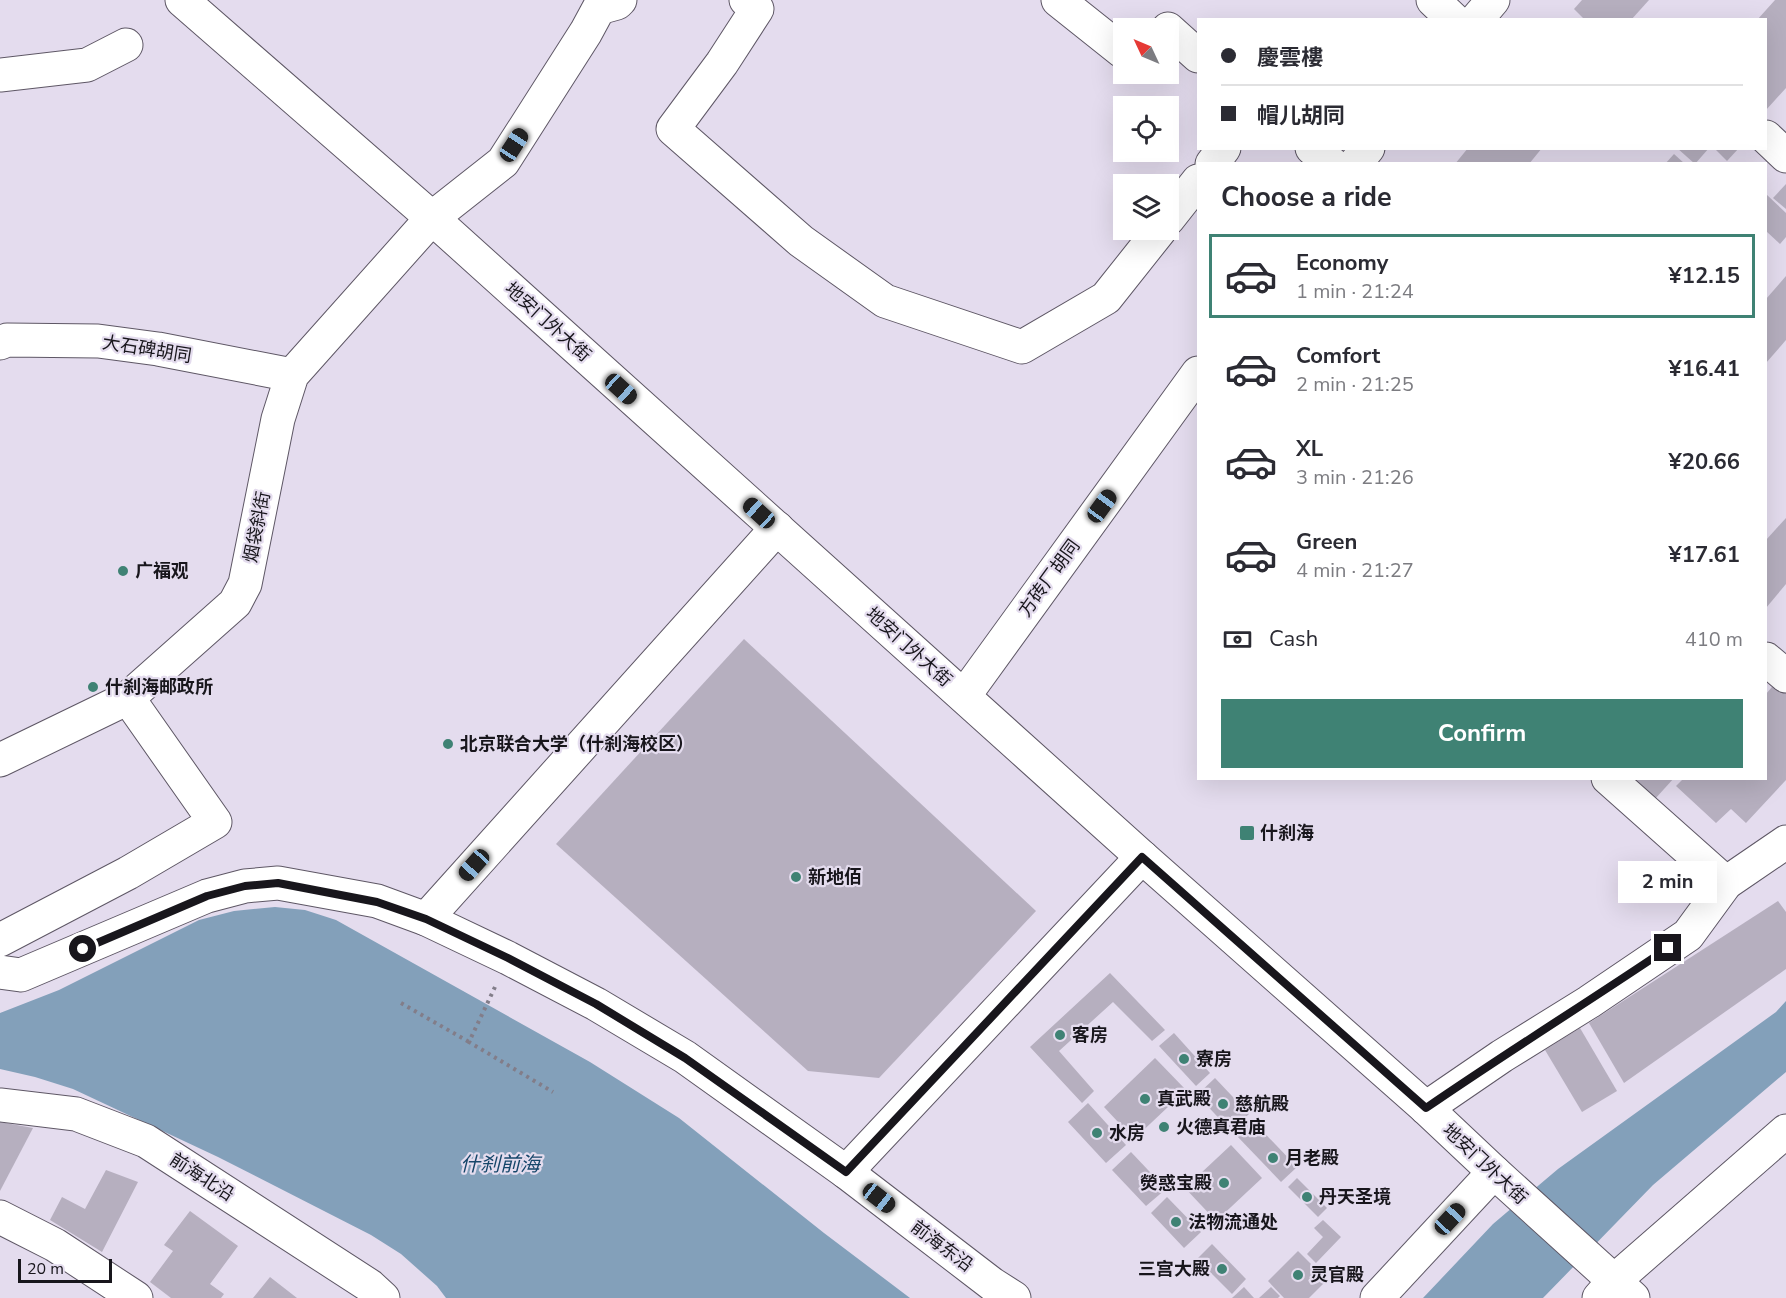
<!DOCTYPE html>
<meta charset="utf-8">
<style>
body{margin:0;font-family:"Nunito Sans","Noto Sans SC",sans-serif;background:#f7f7f7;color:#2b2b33;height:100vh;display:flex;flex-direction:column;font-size:22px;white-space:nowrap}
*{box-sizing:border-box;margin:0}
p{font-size:20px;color:#7c7c81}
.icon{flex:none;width:33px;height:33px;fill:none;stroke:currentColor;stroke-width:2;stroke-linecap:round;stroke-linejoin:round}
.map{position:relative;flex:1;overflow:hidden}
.side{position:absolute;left:1197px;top:162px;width:570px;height:618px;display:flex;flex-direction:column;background:#fff;border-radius:0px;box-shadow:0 6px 24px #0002}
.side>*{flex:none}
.banner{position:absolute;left:1197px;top:18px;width:570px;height:132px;border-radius:0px;box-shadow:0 6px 24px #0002;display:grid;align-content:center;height:132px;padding:0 24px;background:#fff}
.needle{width:39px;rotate:314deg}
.controls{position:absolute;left:1113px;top:18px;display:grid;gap:12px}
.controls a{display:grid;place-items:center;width:66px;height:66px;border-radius:0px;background:#fff;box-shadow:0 6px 24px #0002;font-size:30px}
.scale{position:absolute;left:18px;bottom:15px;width:94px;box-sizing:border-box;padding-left:6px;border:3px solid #18161c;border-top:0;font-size:16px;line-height:21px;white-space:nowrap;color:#18161c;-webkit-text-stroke:4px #e4dcee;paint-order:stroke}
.end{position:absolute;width:27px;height:27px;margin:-14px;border:8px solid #18161c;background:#fff;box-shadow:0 0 0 3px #fff}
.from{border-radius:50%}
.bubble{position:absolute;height:42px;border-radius:0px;background:#fff;box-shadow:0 6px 24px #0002;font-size:20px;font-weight:700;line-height:42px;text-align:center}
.car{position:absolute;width:18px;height:36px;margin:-18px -9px;border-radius:8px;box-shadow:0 0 4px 2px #0007;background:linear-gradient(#222 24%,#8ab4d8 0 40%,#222 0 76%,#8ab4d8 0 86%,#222 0)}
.banner b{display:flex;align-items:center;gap:21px;height:57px;font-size:22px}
.banner b+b{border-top:2px solid #e1e1e2}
.banner i{width:15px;height:15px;background:#2b2b33}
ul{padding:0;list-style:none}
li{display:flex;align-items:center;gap:18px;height:84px;margin:0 12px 9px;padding:0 12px;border:3px solid transparent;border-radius:0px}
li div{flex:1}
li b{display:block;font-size:22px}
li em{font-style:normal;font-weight:700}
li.active{border-color:#3f8274}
li>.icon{width:54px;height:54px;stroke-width:1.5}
h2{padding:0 24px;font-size:27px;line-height:72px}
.pay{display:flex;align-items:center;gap:15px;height:66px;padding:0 24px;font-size:22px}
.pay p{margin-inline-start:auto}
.cta{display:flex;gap:12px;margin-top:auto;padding:12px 24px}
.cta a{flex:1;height:69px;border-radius:0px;background:#3f8274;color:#fff;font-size:24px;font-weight:700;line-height:69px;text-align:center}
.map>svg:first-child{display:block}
.water{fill:#83a0ba}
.building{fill:#b6afbf}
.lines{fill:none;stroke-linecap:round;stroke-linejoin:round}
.minor-casing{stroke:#5e5765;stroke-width:35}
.major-casing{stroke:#5e5765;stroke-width:35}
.path{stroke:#827d89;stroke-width:4;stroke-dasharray:3 4.5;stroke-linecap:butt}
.minor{stroke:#fff;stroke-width:33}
.major{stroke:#fff;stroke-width:33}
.route{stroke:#18161c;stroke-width:8}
.poi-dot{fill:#3f8274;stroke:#e4dcee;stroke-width:2}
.labels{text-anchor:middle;stroke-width:4.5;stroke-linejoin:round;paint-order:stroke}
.street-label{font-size:18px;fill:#18161c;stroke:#e4dcee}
.poi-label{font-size:18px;font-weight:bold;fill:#18161c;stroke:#e4dcee;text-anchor:start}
.water-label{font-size:20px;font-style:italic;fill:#16466a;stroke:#e4dcee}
</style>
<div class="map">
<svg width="1786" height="1298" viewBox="0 0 1786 1298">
<rect width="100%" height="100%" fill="#e4dcee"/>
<g class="water">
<polygon points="275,907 305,910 336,920 590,1062 679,1118 824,1233 910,1298 446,1298 437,1286 401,1254 371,1235 218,1157 73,1089 35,1077 0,1069 0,1013 59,990 199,920 234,911"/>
<polygon points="1786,1001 1786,1072 1653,1185 1543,1298 1423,1298 1493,1224 1558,1169 1776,1012"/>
</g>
<g class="building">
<polygon points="1582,0 1649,0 1631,20 1585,20 1574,9"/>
<polygon points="1775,0 1786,0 1786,88 1766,110 1766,20 1757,20"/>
<polygon points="1468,148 1542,148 1529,164 1455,164"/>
<polygon points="1677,148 1709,148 1695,164"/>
<polygon points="1714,148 1739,148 1727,161"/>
<polygon points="1674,154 1685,164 1665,164"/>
<polygon points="1786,184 1786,209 1773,198"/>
<polygon points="1766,194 1786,213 1786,237 1780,244 1766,231"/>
<polygon points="1786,276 1786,340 1766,363 1766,299"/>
<polygon points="1786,518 1786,584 1766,608 1766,540"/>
<polygon points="744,639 1036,911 879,1078 808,1071 556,844"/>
<polygon points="1777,681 1786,689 1786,780 1746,823 1731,809 1716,823 1676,786 1684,778 1766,778 1766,694"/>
<polygon points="1632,778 1674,778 1655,799"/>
<polygon points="1778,901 1786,912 1786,969 1624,1083 1589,1023"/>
<polygon points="1110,973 1165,1030 1152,1041 1113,1002 1059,1051 1094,1091 1082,1103 1030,1047"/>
<polygon points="1580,1028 1617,1091 1582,1112 1545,1050"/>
<polygon points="1174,1033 1210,1073 1196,1086 1159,1046"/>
<polygon points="1155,1058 1186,1090 1134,1139 1104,1107"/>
<polygon points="1215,1078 1249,1114 1231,1131 1197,1095"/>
<polygon points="1088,1103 1126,1145 1106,1163 1068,1122"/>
<polygon points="1252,1120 1297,1167 1281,1182 1236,1135"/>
<polygon points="0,1122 33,1128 0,1191"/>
<polygon points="1231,1145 1262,1178 1216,1221 1185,1188"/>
<polygon points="1131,1152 1166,1189 1146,1206 1112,1170"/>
<polygon points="106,1170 138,1182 102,1252 50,1220 62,1197 85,1209"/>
<polygon points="1297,1178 1327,1208 1318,1217 1288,1187"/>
<polygon points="1167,1197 1201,1232 1184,1248 1151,1213"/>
<polygon points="190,1211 238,1246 210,1284 224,1294 221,1298 171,1298 150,1282 173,1251 164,1245"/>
<polygon points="1323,1220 1341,1237 1316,1263 1307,1254 1323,1237 1314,1228"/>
<polygon points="1212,1244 1246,1279 1232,1294 1197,1259"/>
<polygon points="1298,1251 1327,1280 1309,1298 1284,1298 1268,1281"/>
<polygon points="270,1277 297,1298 253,1298"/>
<polygon points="1244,1287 1254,1298 1232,1298"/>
<polygon points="1271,1287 1280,1296 1278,1298 1259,1298"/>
</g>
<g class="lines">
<g class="minor-casing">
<g id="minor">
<polyline points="746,0 757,9 722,63 673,129 801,241 885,301 1022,347 1106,298 1160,230"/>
<polyline points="1058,0 1122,51 1124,50"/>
<polyline points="1433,0 1454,20"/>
<polyline points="1476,20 1493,0"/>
<polyline points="1168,29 1198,56"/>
<polyline points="0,75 87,65 126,45"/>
<polyline points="1766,137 1786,156"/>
<polyline points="1312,148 1332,164"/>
<polyline points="1212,164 1224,148"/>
<polyline points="1355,164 1368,148"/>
<polyline points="1168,219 1198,181"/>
<polyline points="0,343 7,340 98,341 158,349 292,375"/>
<polyline points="1766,659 1786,676"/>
<polyline points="964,696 1198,373"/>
<polyline points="0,760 128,698 235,603 245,584 278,419 292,375 432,218 503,162 586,32 599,8 617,3 620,0"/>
<polyline points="1608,778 1726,883"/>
<polyline points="426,919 777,528"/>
<polyline points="0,940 128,873 215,822 128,698"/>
<polyline points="0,972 21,975 207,896 245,886 278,883 377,901 426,919 508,958 596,1004 685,1057 846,1172 992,1284 1014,1298"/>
<polyline points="0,1105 76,1114 146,1141 370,1286 383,1298"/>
<polyline points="1426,1108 1502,1056 1589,1002 1688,935 1726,883 1786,842"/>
<polyline points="846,1172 1142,857"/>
<polyline points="0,1217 55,1245 136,1298"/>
<polyline points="1377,1298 1494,1172"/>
<polyline points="1599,1298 1614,1281 1786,1131"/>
</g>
</g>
<g class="major-casing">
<polyline id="major" points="182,0 432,218 1142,857 1426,1108 1494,1172 1633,1298"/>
</g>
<g class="path">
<polyline points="495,987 469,1042 553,1092"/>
<polyline points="401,1003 469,1042"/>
</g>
<use href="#minor" class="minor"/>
<use href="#major" class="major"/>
</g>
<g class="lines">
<path class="route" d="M 83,949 L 207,896 L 245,886 L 278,883 L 377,902 L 426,919 L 508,958 L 596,1004 L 685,1058 L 846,1172 L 1142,857 L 1426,1108 C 1506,1053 1588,1002 1668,948"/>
</g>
<g class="poi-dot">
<circle cx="123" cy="571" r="6"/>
<circle cx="93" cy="687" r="6"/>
<circle cx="448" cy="744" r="6"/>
<rect x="1239" y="825" width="16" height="16" rx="3"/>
<circle cx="796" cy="877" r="6"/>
<circle cx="1060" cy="1035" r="6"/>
<circle cx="1184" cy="1059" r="6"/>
<circle cx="1145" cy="1099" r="6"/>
<circle cx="1223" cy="1104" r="6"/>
<circle cx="1164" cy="1127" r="6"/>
<circle cx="1097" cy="1133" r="6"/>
<circle cx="1273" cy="1158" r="6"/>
<circle cx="1224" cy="1183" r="6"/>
<circle cx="1307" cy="1197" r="6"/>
<circle cx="1176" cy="1222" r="6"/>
<circle cx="1222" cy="1269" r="6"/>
<circle cx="1298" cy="1275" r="6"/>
</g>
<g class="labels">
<g class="street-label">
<text transform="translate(548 322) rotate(42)" y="6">地安门外大街</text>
<text transform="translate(147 349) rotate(9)" y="6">大石碑胡同</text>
<text transform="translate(257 527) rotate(-79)" y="6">烟袋斜街</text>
<text transform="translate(1049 578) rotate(-54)" y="6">方砖厂胡同</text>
<text transform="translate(909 647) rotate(42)" y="6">地安门外大街</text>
<text transform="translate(1485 1164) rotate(43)" y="6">地安门外大街</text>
<text transform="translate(202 1177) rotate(33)" y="6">前海北沿</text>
<text transform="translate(942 1246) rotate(37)" y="6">前海东沿</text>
</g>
<g class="poi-label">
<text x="135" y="577">广福观</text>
<text x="105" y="693">什刹海邮政所</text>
<text x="460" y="750">北京联合大学（什刹海校区）</text>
<text x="1260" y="839">什刹海</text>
<text x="808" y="883">新地佰</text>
<text x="1072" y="1041">客房</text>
<text x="1196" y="1065">寮房</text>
<text x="1157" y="1105">真武殿</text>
<text x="1235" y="1110">慈航殿</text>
<text x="1176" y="1133">火德真君庙</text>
<text x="1109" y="1139">水房</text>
<text x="1285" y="1164">月老殿</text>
<text x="1212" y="1189" text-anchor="end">熒惑宝殿</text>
<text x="1319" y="1203">丹天圣境</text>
<text x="1188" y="1228">法物流通处</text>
<text x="1210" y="1275" text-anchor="end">三宫大殿</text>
<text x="1310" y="1281">灵官殿</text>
</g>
<g class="water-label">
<text x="500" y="1171">什刹前海</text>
</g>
</g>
</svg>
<div class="controls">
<a><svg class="needle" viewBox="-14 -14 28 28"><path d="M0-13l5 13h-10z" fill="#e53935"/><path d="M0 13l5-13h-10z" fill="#7c7c81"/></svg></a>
<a><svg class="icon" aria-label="locate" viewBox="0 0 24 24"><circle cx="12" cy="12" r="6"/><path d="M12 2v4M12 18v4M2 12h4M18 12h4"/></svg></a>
<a><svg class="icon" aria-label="layers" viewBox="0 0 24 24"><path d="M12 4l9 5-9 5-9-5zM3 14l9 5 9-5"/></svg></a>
</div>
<div class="scale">20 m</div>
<i class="end from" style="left:83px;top:949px"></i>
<i class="end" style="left:1668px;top:948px"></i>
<div class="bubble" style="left:1618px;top:861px;width:99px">2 min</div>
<i class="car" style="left:514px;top:145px;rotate:33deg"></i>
<i class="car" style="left:621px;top:389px;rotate:132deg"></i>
<i class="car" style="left:1102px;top:506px;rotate:36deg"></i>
<i class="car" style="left:759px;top:513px;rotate:312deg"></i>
<i class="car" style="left:474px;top:865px;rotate:222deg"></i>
<i class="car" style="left:879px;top:1198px;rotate:128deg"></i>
<i class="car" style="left:1450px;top:1219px;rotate:43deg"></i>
<div class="banner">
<b><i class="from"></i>慶雲樓</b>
<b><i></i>帽儿胡同</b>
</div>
<section class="side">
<h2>Choose a ride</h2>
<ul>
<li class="active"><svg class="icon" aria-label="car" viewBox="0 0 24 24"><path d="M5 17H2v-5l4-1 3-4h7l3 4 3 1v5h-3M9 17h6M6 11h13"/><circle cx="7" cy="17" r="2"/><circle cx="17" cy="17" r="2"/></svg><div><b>Economy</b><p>1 min · 21:24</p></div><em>¥12.15</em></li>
<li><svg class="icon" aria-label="car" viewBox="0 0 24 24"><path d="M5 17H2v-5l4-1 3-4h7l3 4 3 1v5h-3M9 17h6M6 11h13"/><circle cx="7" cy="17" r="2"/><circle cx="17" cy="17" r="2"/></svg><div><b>Comfort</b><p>2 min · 21:25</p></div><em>¥16.41</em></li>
<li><svg class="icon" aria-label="car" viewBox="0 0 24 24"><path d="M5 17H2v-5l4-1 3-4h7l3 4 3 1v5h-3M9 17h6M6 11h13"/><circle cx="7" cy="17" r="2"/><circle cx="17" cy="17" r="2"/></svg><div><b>XL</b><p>3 min · 21:26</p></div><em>¥20.66</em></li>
<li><svg class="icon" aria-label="car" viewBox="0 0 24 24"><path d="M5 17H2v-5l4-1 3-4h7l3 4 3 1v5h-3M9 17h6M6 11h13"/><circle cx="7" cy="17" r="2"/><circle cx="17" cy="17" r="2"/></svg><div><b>Green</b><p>4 min · 21:27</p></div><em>¥17.61</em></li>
</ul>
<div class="pay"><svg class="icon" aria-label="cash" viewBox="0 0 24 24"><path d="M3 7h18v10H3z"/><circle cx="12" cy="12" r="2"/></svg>Cash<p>410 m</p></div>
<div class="cta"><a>Confirm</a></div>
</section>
</div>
